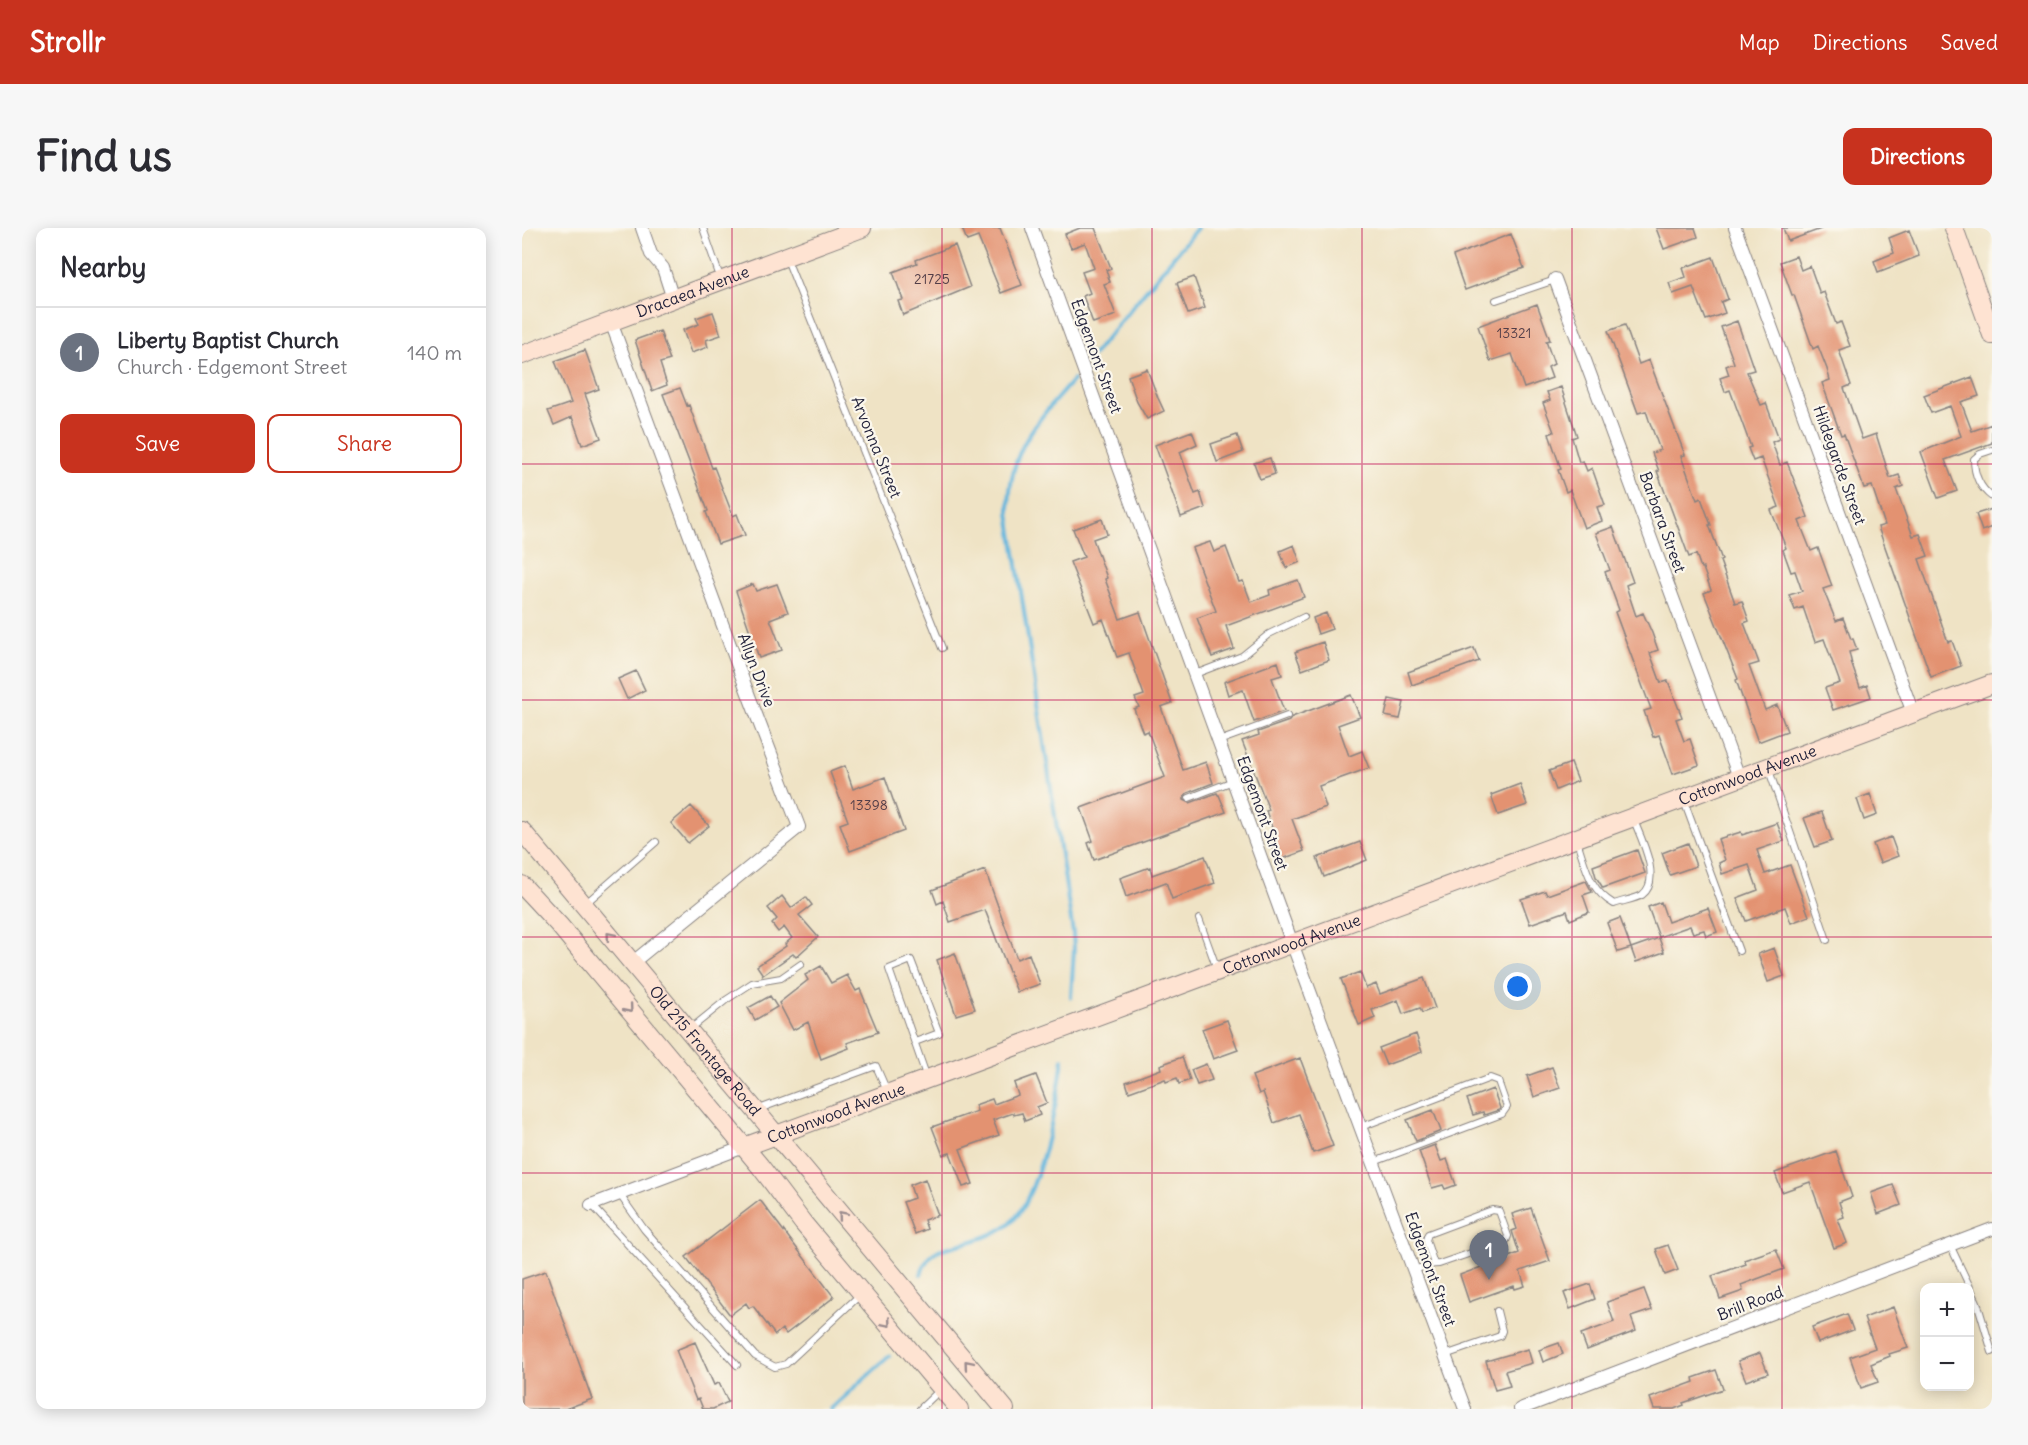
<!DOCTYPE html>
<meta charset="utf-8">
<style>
body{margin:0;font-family:Delius,sans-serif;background:#f7f7f7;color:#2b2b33}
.controls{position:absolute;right:18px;bottom:18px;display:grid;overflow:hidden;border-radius:12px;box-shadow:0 3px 15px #0003}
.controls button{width:54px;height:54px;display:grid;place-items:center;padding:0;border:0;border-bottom:2px solid #e1e1e2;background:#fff;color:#2b2b33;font:30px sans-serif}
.you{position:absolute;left:996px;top:759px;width:21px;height:21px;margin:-15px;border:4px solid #fff;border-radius:50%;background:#1a73e8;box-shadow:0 0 0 9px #1a73e833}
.badge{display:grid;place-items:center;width:39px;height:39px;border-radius:50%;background:#c8321e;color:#fff;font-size:20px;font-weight:700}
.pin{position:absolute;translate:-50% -50px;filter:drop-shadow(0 2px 3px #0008)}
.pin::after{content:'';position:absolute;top:32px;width:21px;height:18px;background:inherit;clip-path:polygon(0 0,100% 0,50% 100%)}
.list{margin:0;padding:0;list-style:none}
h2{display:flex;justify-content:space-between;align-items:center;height:78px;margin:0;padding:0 24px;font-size:26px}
h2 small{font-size:20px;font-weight:400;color:#7c7c81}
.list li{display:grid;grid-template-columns:39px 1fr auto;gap:18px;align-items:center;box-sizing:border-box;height:90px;padding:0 24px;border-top:2px solid #e1e1e2}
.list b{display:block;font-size:22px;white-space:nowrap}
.list p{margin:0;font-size:20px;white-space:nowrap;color:#7c7c81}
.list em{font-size:20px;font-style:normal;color:#7c7c81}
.actions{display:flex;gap:12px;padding:18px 24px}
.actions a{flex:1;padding:14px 0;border:2px solid #c8321e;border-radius:12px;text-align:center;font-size:21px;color:#c8321e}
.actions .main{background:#c8321e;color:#fff}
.map{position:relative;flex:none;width:1470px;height:1181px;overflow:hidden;border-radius:12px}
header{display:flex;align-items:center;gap:36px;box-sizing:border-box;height:84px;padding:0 30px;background:#c8321e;color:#fff}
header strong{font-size:28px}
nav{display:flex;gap:33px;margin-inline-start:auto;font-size:21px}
.intro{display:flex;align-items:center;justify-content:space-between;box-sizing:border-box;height:144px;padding:0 36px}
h1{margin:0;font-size:42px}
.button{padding:15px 27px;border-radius:12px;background:#c8321e;color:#fff;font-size:21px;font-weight:700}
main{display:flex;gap:36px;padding:0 36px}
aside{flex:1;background:#fff;border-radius:12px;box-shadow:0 3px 15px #0003}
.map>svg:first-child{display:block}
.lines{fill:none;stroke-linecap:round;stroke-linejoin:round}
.stream{stroke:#61b5dd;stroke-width:4}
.building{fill:#e39271}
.lane-casing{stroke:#888280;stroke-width:8}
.street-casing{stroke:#888280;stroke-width:14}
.secondary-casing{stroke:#888280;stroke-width:20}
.lane{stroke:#fff;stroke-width:6}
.street{stroke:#fff;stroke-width:12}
.secondary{stroke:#fee3d2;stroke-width:18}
.oneway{stroke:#9b8c8e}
.grid{fill:none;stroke:#c2185b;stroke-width:1.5;stroke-opacity:0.55}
.labels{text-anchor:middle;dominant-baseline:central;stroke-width:4.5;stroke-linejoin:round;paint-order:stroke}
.number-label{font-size:14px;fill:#523e48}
.street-label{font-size:16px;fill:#22223b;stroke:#fbf7ec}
</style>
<header>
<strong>Strollr</strong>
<nav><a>Map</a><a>Directions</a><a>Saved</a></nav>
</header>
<div class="intro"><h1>Find us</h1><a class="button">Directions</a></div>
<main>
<aside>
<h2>Nearby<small></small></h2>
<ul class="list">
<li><span class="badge" style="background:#6b7280">1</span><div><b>Liberty Baptist Church</b><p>Church · Edgemont Street</p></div><em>140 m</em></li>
</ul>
<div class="actions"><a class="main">Save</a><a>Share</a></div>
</aside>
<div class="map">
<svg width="1470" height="1181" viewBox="0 0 1470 1181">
<rect width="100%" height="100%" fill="#fbf7ec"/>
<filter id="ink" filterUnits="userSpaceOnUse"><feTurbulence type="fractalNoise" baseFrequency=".0167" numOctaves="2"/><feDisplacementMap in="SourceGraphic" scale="12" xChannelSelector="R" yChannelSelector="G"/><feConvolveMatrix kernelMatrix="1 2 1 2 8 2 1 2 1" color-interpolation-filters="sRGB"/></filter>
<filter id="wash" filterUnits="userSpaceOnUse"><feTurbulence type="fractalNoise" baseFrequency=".008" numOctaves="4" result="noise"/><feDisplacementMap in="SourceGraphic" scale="24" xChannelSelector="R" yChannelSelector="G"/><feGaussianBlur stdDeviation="1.35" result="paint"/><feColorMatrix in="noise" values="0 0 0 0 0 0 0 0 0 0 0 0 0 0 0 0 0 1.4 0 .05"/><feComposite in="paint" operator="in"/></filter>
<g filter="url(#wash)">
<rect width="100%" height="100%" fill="#efe3c5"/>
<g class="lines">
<!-- stream -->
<path class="stream" d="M570,128L675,0
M549,769L552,721L551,705L487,285C486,222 513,196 551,152
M399,1047C402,1035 407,1028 417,1022C440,1015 468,1011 487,996C517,973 536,869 541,831
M309,1181L367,1128"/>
</g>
<g id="blocks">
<!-- building -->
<path class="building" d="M440,0H478L500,57L479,65L456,9L445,13Z
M558,0H573L589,40L584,42L588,54L582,56L594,87L571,95L561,68L568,65L560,44L572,40L563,15L549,20L543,6Z
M1134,0H1173L1176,9L1142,21Z
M1261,0H1299V1L1266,13Z
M1387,2L1397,28L1356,44L1352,33L1372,25L1367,10Z
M989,6L1002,40L943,62L931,28Z
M433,17L448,59L381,87L376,73L381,72L371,44L395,35L394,32Z
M1274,28L1279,42L1288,38L1298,66L1302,64L1314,96L1319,94L1328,118L1317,122L1329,157L1322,160L1340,211L1354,206L1368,250L1377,247L1381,258L1374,261L1391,308L1398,306L1406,328L1397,331L1426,414L1430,413L1439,438L1409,449L1356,299L1363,297L1350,258L1342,260L1322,206L1319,207L1300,155L1308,152L1305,141L1296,118L1291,121L1272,67H1270L1258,34Z
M1191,29L1206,71L1199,74L1203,85L1184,92L1171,59L1151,66L1147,55L1164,49L1161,40Z
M672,49L683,80L666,86L655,55Z
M1015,76L1028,112L1024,113L1032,136L1026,139L1030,150L1002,160L990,126L968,133L956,98Z
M191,84L199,107L184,112L186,119L169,125L161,102L177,96L174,90Z
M1215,93L1232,142L1225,144L1239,177L1244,175L1257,211L1250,214L1258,237L1265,234L1286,289L1277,293L1289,323L1296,320L1310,358L1301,361L1314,393L1321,390L1329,411H1331L1335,422L1327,424L1330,437L1338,460L1345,457L1349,469L1311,482L1303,460L1318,455L1302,411L1293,414L1281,379L1273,382L1267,367L1280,363L1273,343L1269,344L1261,322L1264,320L1249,282L1257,279L1239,230L1231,233L1226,220L1229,219L1208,162L1203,164L1198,150L1207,147L1204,138L1212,135L1199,99Z
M1103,97L1117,136L1127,132L1163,227L1159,228L1175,272L1179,270L1189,297H1187L1200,332L1198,333L1213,375L1220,373L1227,393L1222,395L1237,435L1227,438L1243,482L1255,477L1265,503L1236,514L1214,452L1216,451L1182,365L1189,362L1181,340H1179L1174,326L1167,329L1135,243H1137L1130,225L1138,222L1127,192L1124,183L1116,185L1086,103Z
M138,103L148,132L138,135L145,157L130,163L113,112Z
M63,122L77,161L63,166L79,210L60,217L50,189L32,197L26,183L49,175L33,133Z
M625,141L636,170L642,183L625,191L615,174L606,148Z
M1450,149L1457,168L1439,174L1450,203L1470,196V215L1423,232L1435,263L1416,270L1399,224L1439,208L1428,178L1409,185L1402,167Z
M1039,159L1055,208L1050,210L1057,234L1061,233L1065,243L1070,240L1083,277L1075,279L1080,293L1062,300L1048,262L1044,264L1036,242L1039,241L1027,206L1032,204L1021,175L1028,172L1025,164Z
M158,160L165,178L167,177L190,240L192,239L211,288L215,286L223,307L196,316L184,284L186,283L141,166Z
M670,203L675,216L658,224L673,266L678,264L683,280L659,289L633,217Z
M715,207L721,224L695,234L689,216Z
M748,230L753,246L738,251L732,235Z
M1470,281V299L1460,303L1454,286Z
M580,291L585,306L571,311L585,350L583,351L598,391L618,384L650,475L639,479L661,542L684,534L691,555L665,565L662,569V572L668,575L695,565L696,567H697L704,584L572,632L566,615L571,613L559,580L643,549L626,503L621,505L612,481L617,479L613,470L622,467L607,425L595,429L581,391L572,395L548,334L562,329L551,301Z
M1091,299L1111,354L1104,357L1106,364L1114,388L1121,385L1130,405L1136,422L1128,425L1139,455L1146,453L1160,489L1154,491L1162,513L1168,511L1177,537L1151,546L1137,507L1131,509L1122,483L1129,481L1093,384L1097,382L1083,344L1088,342L1074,305Z
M688,314L692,324L704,319L717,354L721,353L729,374L748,367L747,362L776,352L782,369L704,398L712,421L690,429L675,390L694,383L670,320Z
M772,317L778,334L764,340L758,323Z
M231,356L234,363L255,356L266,384L248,391L260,422L237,430L214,363Z
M804,385L810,401L796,406L791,390Z
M801,414L807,432L780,442L773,424Z
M952,420L957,433L890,457L886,444Z
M756,434L760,447L750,450L762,483L732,494L721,462L706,467L702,454Z
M114,443L123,462L105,471L96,451Z
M829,467L838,489L816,497L827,528L840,523L847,540L797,558L804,579L770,591L782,623L755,633L748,613L754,611L744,583L747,582L720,513L737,507L736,504L767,493L770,489Z
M867,471L882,474L878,491L863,488Z
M1049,535L1056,553L1034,562L1027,543Z
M323,538L331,561L363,549L382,603L328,623L318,596L326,593L308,544Z
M998,556L1005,577L976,587L969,567Z
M1348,566L1355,587L1342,592L1335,571Z
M169,578L187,598L166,615L149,595Z
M1300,584L1310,613L1293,619L1282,590Z
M1255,595L1262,613L1235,622L1243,646L1268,637L1287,688L1269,695L1263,679L1224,693L1215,670L1236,662L1227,637L1200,646L1197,635L1203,632L1196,611L1219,604L1220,607Z
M1369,609L1376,628L1358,635L1351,616Z
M838,614L845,632L802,649L795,630Z
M1166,615L1174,638L1148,647L1140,625Z
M1115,622L1123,645L1081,660L1074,649L1071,638Z
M683,628L693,655L650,671L644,654L604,669L598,650L628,639L630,647Z
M463,642L495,731L507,726L518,756L495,764L463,682L428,694L421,673L415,676L410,662Z
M1064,653L1070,664L1061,667L1067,684L1048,692L1045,683L1008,696L999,671L1023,663L1025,667Z
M260,668L269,680L284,669L290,677L277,687L296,709L274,729L271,726L241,747L235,738L264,718L263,716L270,710L262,699L256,704L250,696L255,691L246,680Z
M1139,674L1146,694L1186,680L1195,704L1184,708L1182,702L1171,705L1168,698L1137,709L1126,679Z
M1098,690L1109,720L1096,724L1085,695Z
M1137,710L1142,724L1114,734L1109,720Z
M1252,720L1262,748L1246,754L1236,726Z
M433,725L453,781L434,787L415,732Z
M299,738L309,755L325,747L334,763L338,761L356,804L325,815L327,820L299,831L286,794L271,802L257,775L286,752L283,747Z
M838,744L844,760L854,756L858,766L902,750L913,780L900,785L898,780L881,786L876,772L850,782L853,790L837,797L819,751Z
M248,768L255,779L233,792L226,780Z
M705,792L716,822L691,831L680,801Z
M894,806L900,824L864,837L857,820Z
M660,829L668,852L657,856L655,850L644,854L643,851L607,864L604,854L639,841L638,837Z
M778,830L811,918L791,925L777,886L752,895L741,864L737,866L730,848Z
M684,836L690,852L675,857L669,842Z
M1030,839L1038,860L1012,869L1005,848Z
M514,847L525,875L515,879L518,887L503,893L500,885L492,887L491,885L471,892L477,907L438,921L451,956L441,959L428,925L421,927L410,899L455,883L453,877L470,871L472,876L496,867L492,855Z
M971,861L978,880L977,882L962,887L961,884L951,887L945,871Z
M911,882L919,903L894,913L885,892Z
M913,917L919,933L925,931L934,957L923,961L921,957L910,960L897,923Z
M1314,923L1330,969L1317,974L1322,989L1316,991L1325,1015L1312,1020L1288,954L1260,964L1253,945Z
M403,951L416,987L402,992L405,1001L393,1006L381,974L392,970L388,957Z
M1371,957L1379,977L1356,986L1349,965Z
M238,972L312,1069L264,1106L260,1101L253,1107L231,1078L227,1080L224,1075L208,1087L164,1029Z
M1009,980L1028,1033L998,1043L1003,1058L993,1061L992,1058L947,1074L938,1047L997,1025L990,1003L995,1001L990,986Z
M1146,1017L1156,1042L1143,1047L1134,1021Z
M1254,1021L1262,1041L1219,1057L1221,1063L1198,1071L1190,1048L1224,1036L1222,1032Z
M24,1043L70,1171L43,1181H0V1051Z
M1068,1056L1073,1071L1048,1081L1042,1065Z
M1122,1061L1130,1082L1109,1089L1114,1103L1065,1122L1059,1106L1092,1094L1085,1074Z
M1371,1079L1386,1120L1367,1126L1368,1128L1349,1136L1356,1154L1339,1160L1328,1129L1353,1120L1342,1090Z
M1325,1086L1331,1102L1296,1115L1290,1099Z
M173,1114L192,1157L197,1155L206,1174L191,1181H181L177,1171L174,1172L154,1122Z
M1037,1115L1041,1126L1021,1134L1017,1122Z
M1006,1121L1010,1135L983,1143L988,1158L973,1162L964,1133Z
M1238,1125L1246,1145L1224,1153L1216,1133Z
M1194,1142L1201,1161L1161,1175L1162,1177L1152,1181H1132L1128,1170L1172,1154L1171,1150Z"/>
</g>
</g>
<g filter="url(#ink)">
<use href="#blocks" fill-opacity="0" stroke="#888280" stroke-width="1.5"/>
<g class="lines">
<defs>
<path id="lane" d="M181,0L198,49
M264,29L420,420
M974,72L1033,52
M1470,222L1458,226L1452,231C1452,246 1458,260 1470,269
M673,446L720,428L747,406L782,389
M697,513L765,488
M1247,542L1305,712
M667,570L711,553
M1162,573L1217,723
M1055,613C1064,639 1067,662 1092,676C1100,673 1113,671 1120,667C1141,652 1118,608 1111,590
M64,675L134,614
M677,691L695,741
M167,802L204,772L230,755L259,750L279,736
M393,814L417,805L389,732L367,741L405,850
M237,881L354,838L365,863
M839,899L968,850L976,853L985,879L980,886L852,934
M98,967L122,1001L233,1128L253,1139L264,1136L339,1066
M70,977L215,1137
M1428,1017L1455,1074L1470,1124
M892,1042C900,1039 908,1036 917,1036L984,1013L986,1008L977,983L970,982L906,1006L904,1012L912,1036
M923,1127L978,1108L980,1103L975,1083
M398,1181L417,1163"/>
<path id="street" d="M120,0L129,26L141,40L151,71
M510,0L770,715L943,1181
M1213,0L1391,485
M1033,51L1217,549
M89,94L221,452L277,599L110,735
M69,977L222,919
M998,1181L1470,1001"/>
<g id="secondary">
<path d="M1432,0L1470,107"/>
<path id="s1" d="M0,127L340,0"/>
<path id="s2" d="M0,603L483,1181"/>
<path d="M0,657L37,697L238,938L281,995L437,1181"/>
<path id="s3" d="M222,919L1470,456"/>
</g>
</defs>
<!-- lane casing -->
<use href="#lane" class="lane-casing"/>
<!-- street casing -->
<use href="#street" class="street-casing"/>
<!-- secondary casing -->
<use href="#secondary" class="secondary-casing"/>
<!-- lane -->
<use href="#lane" class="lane"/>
<!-- street -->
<use href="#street" class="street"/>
<!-- secondary -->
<use href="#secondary" class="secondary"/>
</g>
<!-- one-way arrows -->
<defs><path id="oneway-chevron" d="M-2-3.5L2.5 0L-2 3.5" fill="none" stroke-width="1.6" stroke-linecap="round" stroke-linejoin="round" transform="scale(1.5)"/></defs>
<g class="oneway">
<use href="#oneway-chevron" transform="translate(88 708) rotate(-130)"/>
<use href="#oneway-chevron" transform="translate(107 781) rotate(50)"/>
<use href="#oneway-chevron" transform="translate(320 987) rotate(-130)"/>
<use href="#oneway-chevron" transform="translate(365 1095) rotate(50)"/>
<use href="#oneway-chevron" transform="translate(446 1136) rotate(-130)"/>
</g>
</g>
<!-- grid -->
<path class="grid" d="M210,0V1181M420,0V1181M630,0V1181M840,0V1181M1050,0V1181M1260,0V1181M0,236H1470M0,472H1470M0,709H1470M0,945H1470"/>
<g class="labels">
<!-- number labels -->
<g class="number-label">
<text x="410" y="51">21725</text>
<text x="992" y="105">13321</text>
<text x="347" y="577">13398</text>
</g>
<!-- street labels -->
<g class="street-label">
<text stroke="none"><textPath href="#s1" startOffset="182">Dracaea Avenue</textPath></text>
<text transform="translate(575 128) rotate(70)">Edgemont Street</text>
<text transform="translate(355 219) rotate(68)">Arvonna Street</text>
<text transform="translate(1318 237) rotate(70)">Hildegarde Street</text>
<text transform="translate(1141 294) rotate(70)">Barbara Street</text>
<text transform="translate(235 442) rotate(69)">Allyn Drive</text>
<text stroke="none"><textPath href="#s3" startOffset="1070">Cottonwood Avenue</textPath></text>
<text transform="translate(741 585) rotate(70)">Edgemont Street</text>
<text stroke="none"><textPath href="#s3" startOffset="584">Cottonwood Avenue</textPath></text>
<text stroke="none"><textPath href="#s2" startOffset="286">Old 215 Frontage Road</textPath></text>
<text stroke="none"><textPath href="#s3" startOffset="98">Cottonwood Avenue</textPath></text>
<text transform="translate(909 1041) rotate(70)">Edgemont Street</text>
<text transform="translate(1228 1075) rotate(-21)">Brill Road</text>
</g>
</g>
</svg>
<div class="controls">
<button>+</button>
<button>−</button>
</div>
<div class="you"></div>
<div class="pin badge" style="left:967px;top:1052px;background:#6b7280">1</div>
</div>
</main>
